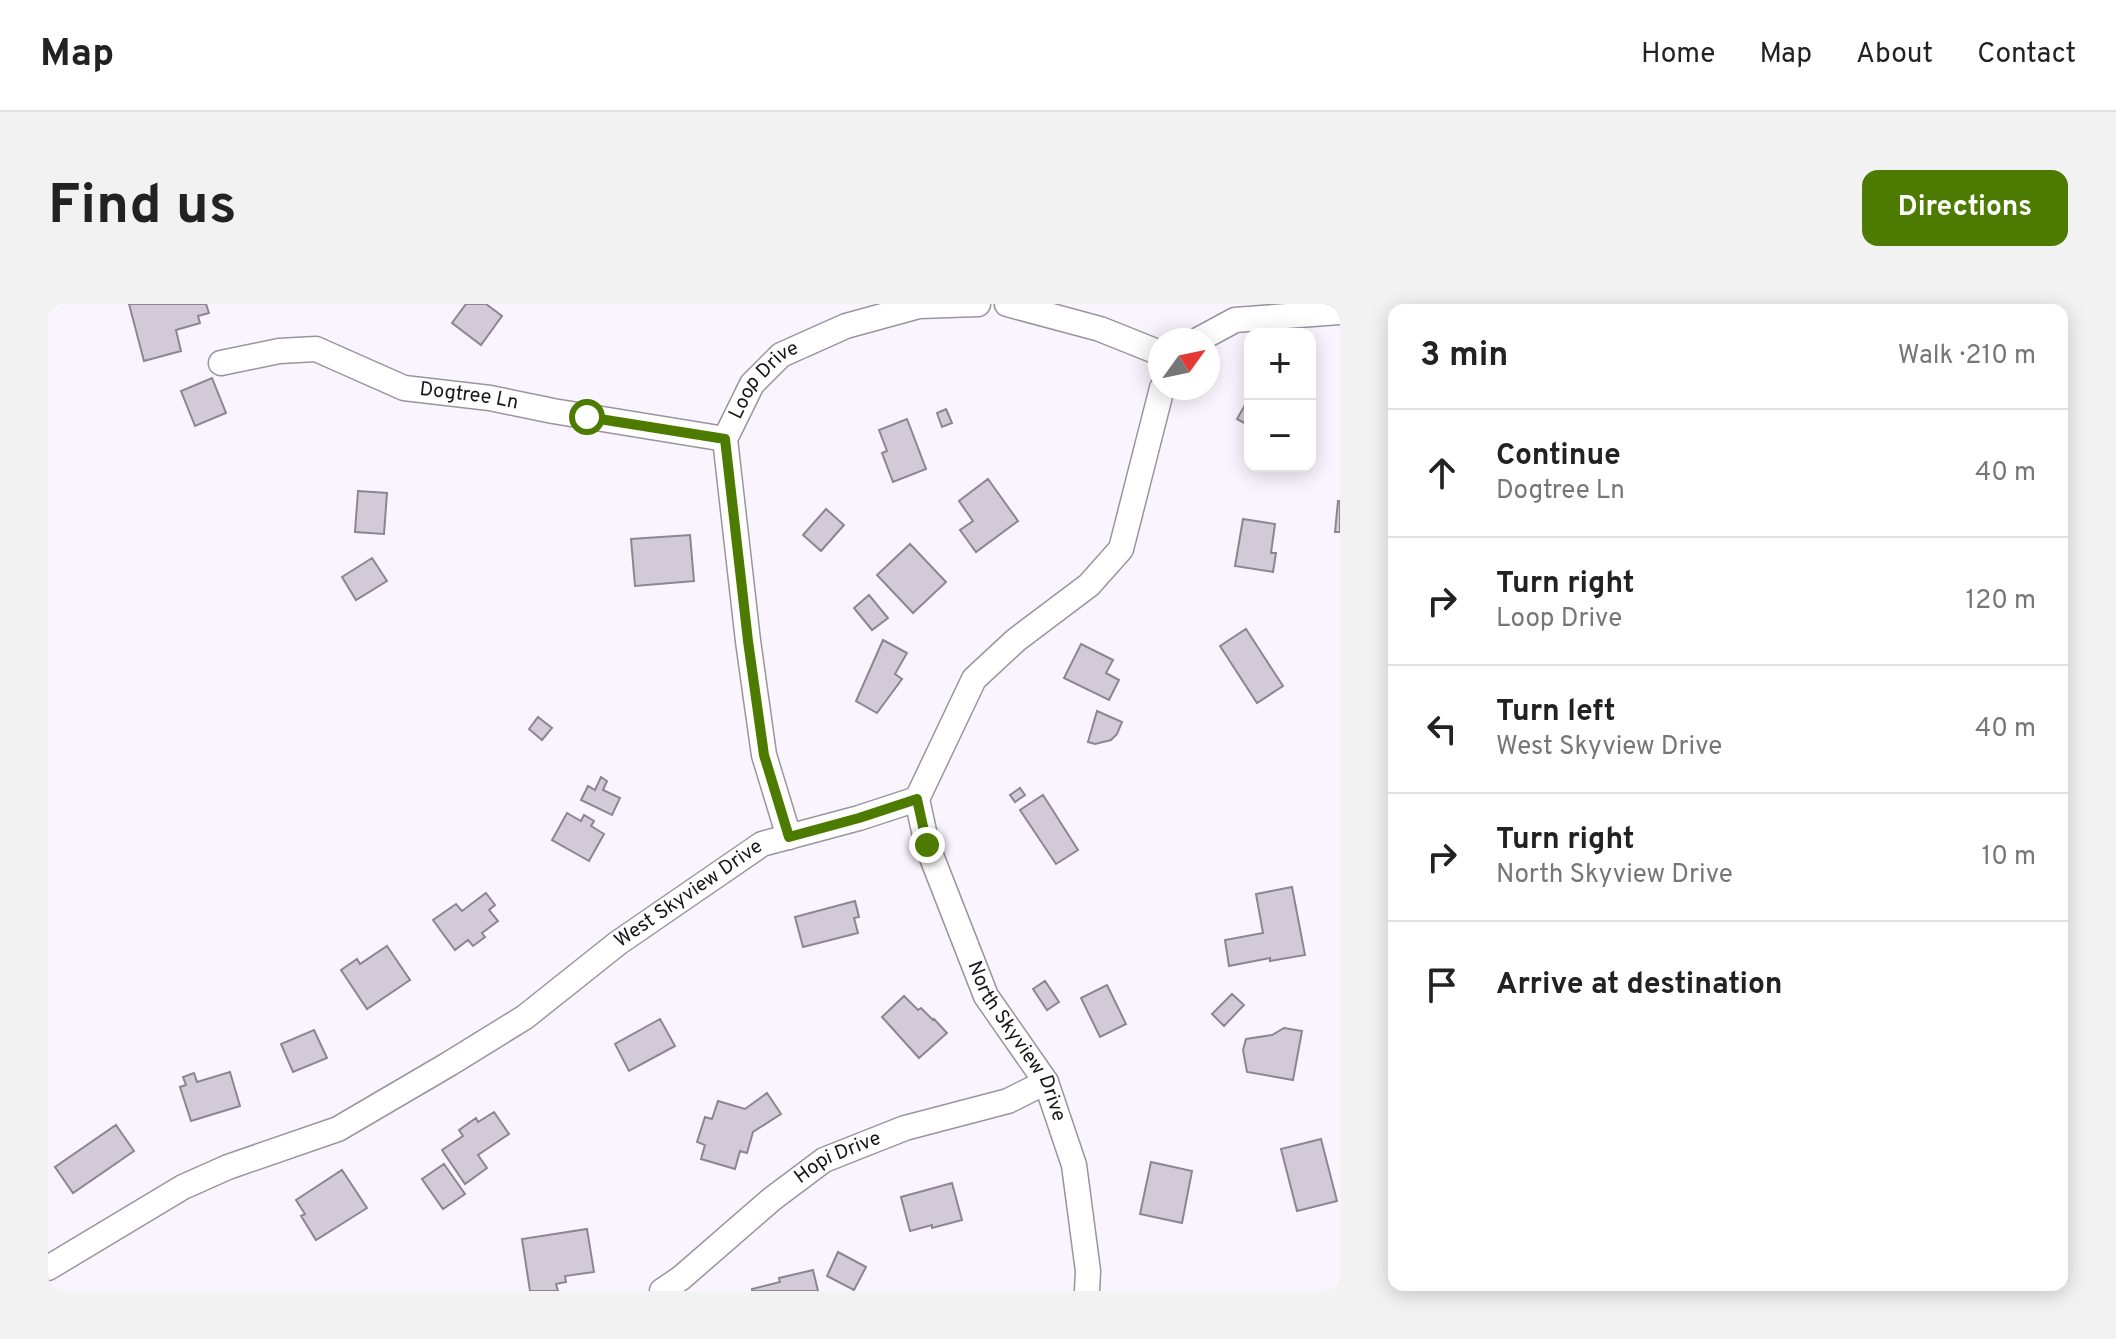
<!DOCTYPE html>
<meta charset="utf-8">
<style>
body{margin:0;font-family:Overpass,sans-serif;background:#f2f2f2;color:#222}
.controls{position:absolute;right:24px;top:24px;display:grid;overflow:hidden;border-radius:16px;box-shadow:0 4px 20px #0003}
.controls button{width:72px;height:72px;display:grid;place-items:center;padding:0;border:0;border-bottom:2px solid #e0e0e0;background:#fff;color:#222;font:40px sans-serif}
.compass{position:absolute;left:1100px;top:24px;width:72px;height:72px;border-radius:50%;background:#fff;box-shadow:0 4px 20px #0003;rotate:57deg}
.stop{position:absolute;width:24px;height:24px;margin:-18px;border:6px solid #4d7b00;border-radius:50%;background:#fff}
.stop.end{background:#4d7b00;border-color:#fff;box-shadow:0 2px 8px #0008}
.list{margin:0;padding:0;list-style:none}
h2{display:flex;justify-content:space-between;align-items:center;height:104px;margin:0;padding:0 32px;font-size:34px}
h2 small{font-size:26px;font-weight:400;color:#767676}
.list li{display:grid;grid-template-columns:52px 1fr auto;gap:24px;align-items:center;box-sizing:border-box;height:128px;padding:0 32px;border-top:2px solid #e0e0e0}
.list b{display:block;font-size:30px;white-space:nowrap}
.list p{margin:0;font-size:26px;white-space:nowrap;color:#767676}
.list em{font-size:26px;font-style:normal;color:#767676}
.icon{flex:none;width:44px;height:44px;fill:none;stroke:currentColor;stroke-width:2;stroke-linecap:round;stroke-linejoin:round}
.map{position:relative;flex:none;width:1292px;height:987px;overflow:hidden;border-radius:16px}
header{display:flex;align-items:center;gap:48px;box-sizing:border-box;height:112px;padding:0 40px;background:#fff;border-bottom:2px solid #e0e0e0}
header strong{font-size:38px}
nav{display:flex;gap:44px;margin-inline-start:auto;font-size:28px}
.intro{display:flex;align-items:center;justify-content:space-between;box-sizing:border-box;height:192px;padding:0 48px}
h1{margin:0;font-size:56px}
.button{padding:20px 36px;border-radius:16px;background:#4d7b00;color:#fff;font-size:28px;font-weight:700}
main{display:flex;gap:48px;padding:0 48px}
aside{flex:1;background:#fff;border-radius:16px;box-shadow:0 4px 20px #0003}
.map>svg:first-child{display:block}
.building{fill:#d2cbd7;stroke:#8c8691;stroke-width:2}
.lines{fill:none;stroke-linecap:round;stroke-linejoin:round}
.minor-casing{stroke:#9a949f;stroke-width:27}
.minor{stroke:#fff;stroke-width:24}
.route{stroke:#4d7b00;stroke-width:10}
.labels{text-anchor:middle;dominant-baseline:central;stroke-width:8;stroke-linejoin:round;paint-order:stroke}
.street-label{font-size:20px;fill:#18161a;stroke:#fff}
</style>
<header>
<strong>Map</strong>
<nav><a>Home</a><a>Map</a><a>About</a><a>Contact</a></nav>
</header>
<div class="intro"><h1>Find us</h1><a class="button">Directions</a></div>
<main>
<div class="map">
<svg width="1292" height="987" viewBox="0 0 1292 987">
<rect width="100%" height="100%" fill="#f9f4fe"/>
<!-- building -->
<path class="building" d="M81,0H158L161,9L150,12L152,19L128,26L133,47L96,57Z
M418,0H438L454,12L433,41L404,19Z
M164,74L178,109L147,122L133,87Z
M1202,92V122L1189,115Z
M898,105L904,119L894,123L889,109Z
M859,115L878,165L845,178L834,149L839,147L831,126Z
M940,175L970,217L928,248L912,226L925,217L911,197Z
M310,187L339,189L336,230L307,228Z
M1290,197H1292V228H1287Z
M778,205L796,221L773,247L755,231Z
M1195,215L1227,220L1223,249H1228L1225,268L1187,262Z
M642,231L646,277L587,282L583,235Z
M862,240L898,278L865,309L829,271Z
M324,254L339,277L308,296L294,273Z
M821,291L840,314L824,326L806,304Z
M1198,325L1235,382L1209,399L1172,342Z
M835,336L859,349L847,370L854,375L829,409L808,397Z
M1033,340L1065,356L1058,369L1071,376L1061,396L1016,374Z
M1049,407L1074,418L1069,430L1063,436L1047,440L1040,438Z
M490,413L504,424L494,436L481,425Z
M553,473L559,477L555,486L572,494L564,511L533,496L540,482L547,486Z
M972,484L977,491L967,498L962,491Z
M995,491L1030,546L1008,560L972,506Z
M519,509L533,517L536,511L546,517L543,522L556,530L541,557L504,536Z
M1244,583L1257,651L1222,657V654L1181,662L1177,636L1215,629L1208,590Z
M438,589L447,601L441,606L450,617L434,629L437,633L425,642L420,636L407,646L385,616L408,600L414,607Z
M807,597L811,613L806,614L810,629L755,643L747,613Z
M339,642L362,676L319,705L293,666L309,655L312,660Z
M997,677L1011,698L999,706L985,685Z
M1059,681L1078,720L1052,733L1033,694Z
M1184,690L1196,701L1176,722L1164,710Z
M856,692L870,706L873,704L885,716L886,715L899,729L871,754L834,713Z
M612,715L627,742L581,767L567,740Z
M1236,724L1254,727L1245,776L1199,768L1195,746L1198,735L1224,731Z
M266,726L279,754L245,768L233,740Z
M182,768L192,802L143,817L132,783L138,781L135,773L146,769L149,778Z
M719,789L733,810L705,828L699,849L692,847L687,865L653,855L657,841L649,838L657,813L664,815L670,797L697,805Z
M446,808L461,830L430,851L439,864L417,880L394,846L415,832L411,826L428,814L430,818Z
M68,821L86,847L25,889L7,863Z
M1273,835L1289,897L1249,907L1233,845Z
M1103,858L1144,867L1134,919L1092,910Z
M396,860L417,890L395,905L374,875Z
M294,866L319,904L268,936L253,912L257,910L248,896Z
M904,879L914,916L884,924V921L862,927L853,893Z
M539,925L546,968L517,972L518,978L508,980L510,987H482L474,935Z
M790,948L818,963L806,986L779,972Z
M765,966L770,987H704V985L732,978L731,974Z"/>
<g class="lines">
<defs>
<g id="minor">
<path d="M959,0L1052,25L1112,49"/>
<path d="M1150,36L1187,16L1292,8"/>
<path id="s1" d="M173,59L231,47L268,45L356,84L442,94L505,107L677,135"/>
<path id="s2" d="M869,495L879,541L938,692L998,778L1026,861L1040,967L1039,987"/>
<path id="s3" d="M741,533L716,451L700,337L677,135L704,80L733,51L798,22L871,2L930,0"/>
<path id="s4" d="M0,964L135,883L180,863L290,825L401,760L477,713L570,639L714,540L811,514L869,495L926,375L968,336L1041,281L1073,245L1114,84"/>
<path id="s5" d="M614,987L633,974L724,895L776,856L857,824L960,797L998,778"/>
</g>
</defs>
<!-- minor casing -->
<use href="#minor" class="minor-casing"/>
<!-- minor -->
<use href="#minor" class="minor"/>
</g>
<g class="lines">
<!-- route -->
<path class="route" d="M539,113L677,135L700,337L716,451L741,533L811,514L869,495L879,541"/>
</g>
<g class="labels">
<!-- street labels -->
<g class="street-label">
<text stroke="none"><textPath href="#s3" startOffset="476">Loop Drive</textPath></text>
<text stroke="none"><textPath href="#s1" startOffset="258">Dogtree Ln</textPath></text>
<text stroke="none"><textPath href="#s4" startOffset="746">West Skyview Drive</textPath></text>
<text stroke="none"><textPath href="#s2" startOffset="264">North Skyview Drive</textPath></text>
<text stroke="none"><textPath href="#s5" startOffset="222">Hopi Drive</textPath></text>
</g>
</g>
</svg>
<div class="controls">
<button>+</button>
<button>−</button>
</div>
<svg class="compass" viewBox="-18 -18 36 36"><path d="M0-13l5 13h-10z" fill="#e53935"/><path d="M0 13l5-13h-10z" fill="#767676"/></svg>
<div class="stop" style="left:539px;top:113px"></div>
<div class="stop end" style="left:879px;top:541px"></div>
</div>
<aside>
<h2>3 min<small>Walk · 210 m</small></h2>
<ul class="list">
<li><svg class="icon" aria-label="ahead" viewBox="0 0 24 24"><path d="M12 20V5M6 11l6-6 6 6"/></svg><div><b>Continue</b><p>Dogtree Ln</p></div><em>40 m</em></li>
<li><svg class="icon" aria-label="right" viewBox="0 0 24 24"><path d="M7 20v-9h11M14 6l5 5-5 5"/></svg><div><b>Turn right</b><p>Loop Drive</p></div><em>120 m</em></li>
<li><svg class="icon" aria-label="left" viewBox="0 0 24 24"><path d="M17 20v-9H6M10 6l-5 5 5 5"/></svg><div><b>Turn left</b><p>West Skyview Drive</p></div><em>40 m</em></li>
<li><svg class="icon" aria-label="right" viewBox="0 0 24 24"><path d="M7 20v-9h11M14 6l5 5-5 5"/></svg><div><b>Turn right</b><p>North Skyview Drive</p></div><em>10 m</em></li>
<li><svg class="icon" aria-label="arrive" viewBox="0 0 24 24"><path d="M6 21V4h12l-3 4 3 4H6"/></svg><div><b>Arrive at destination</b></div></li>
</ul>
</aside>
</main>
